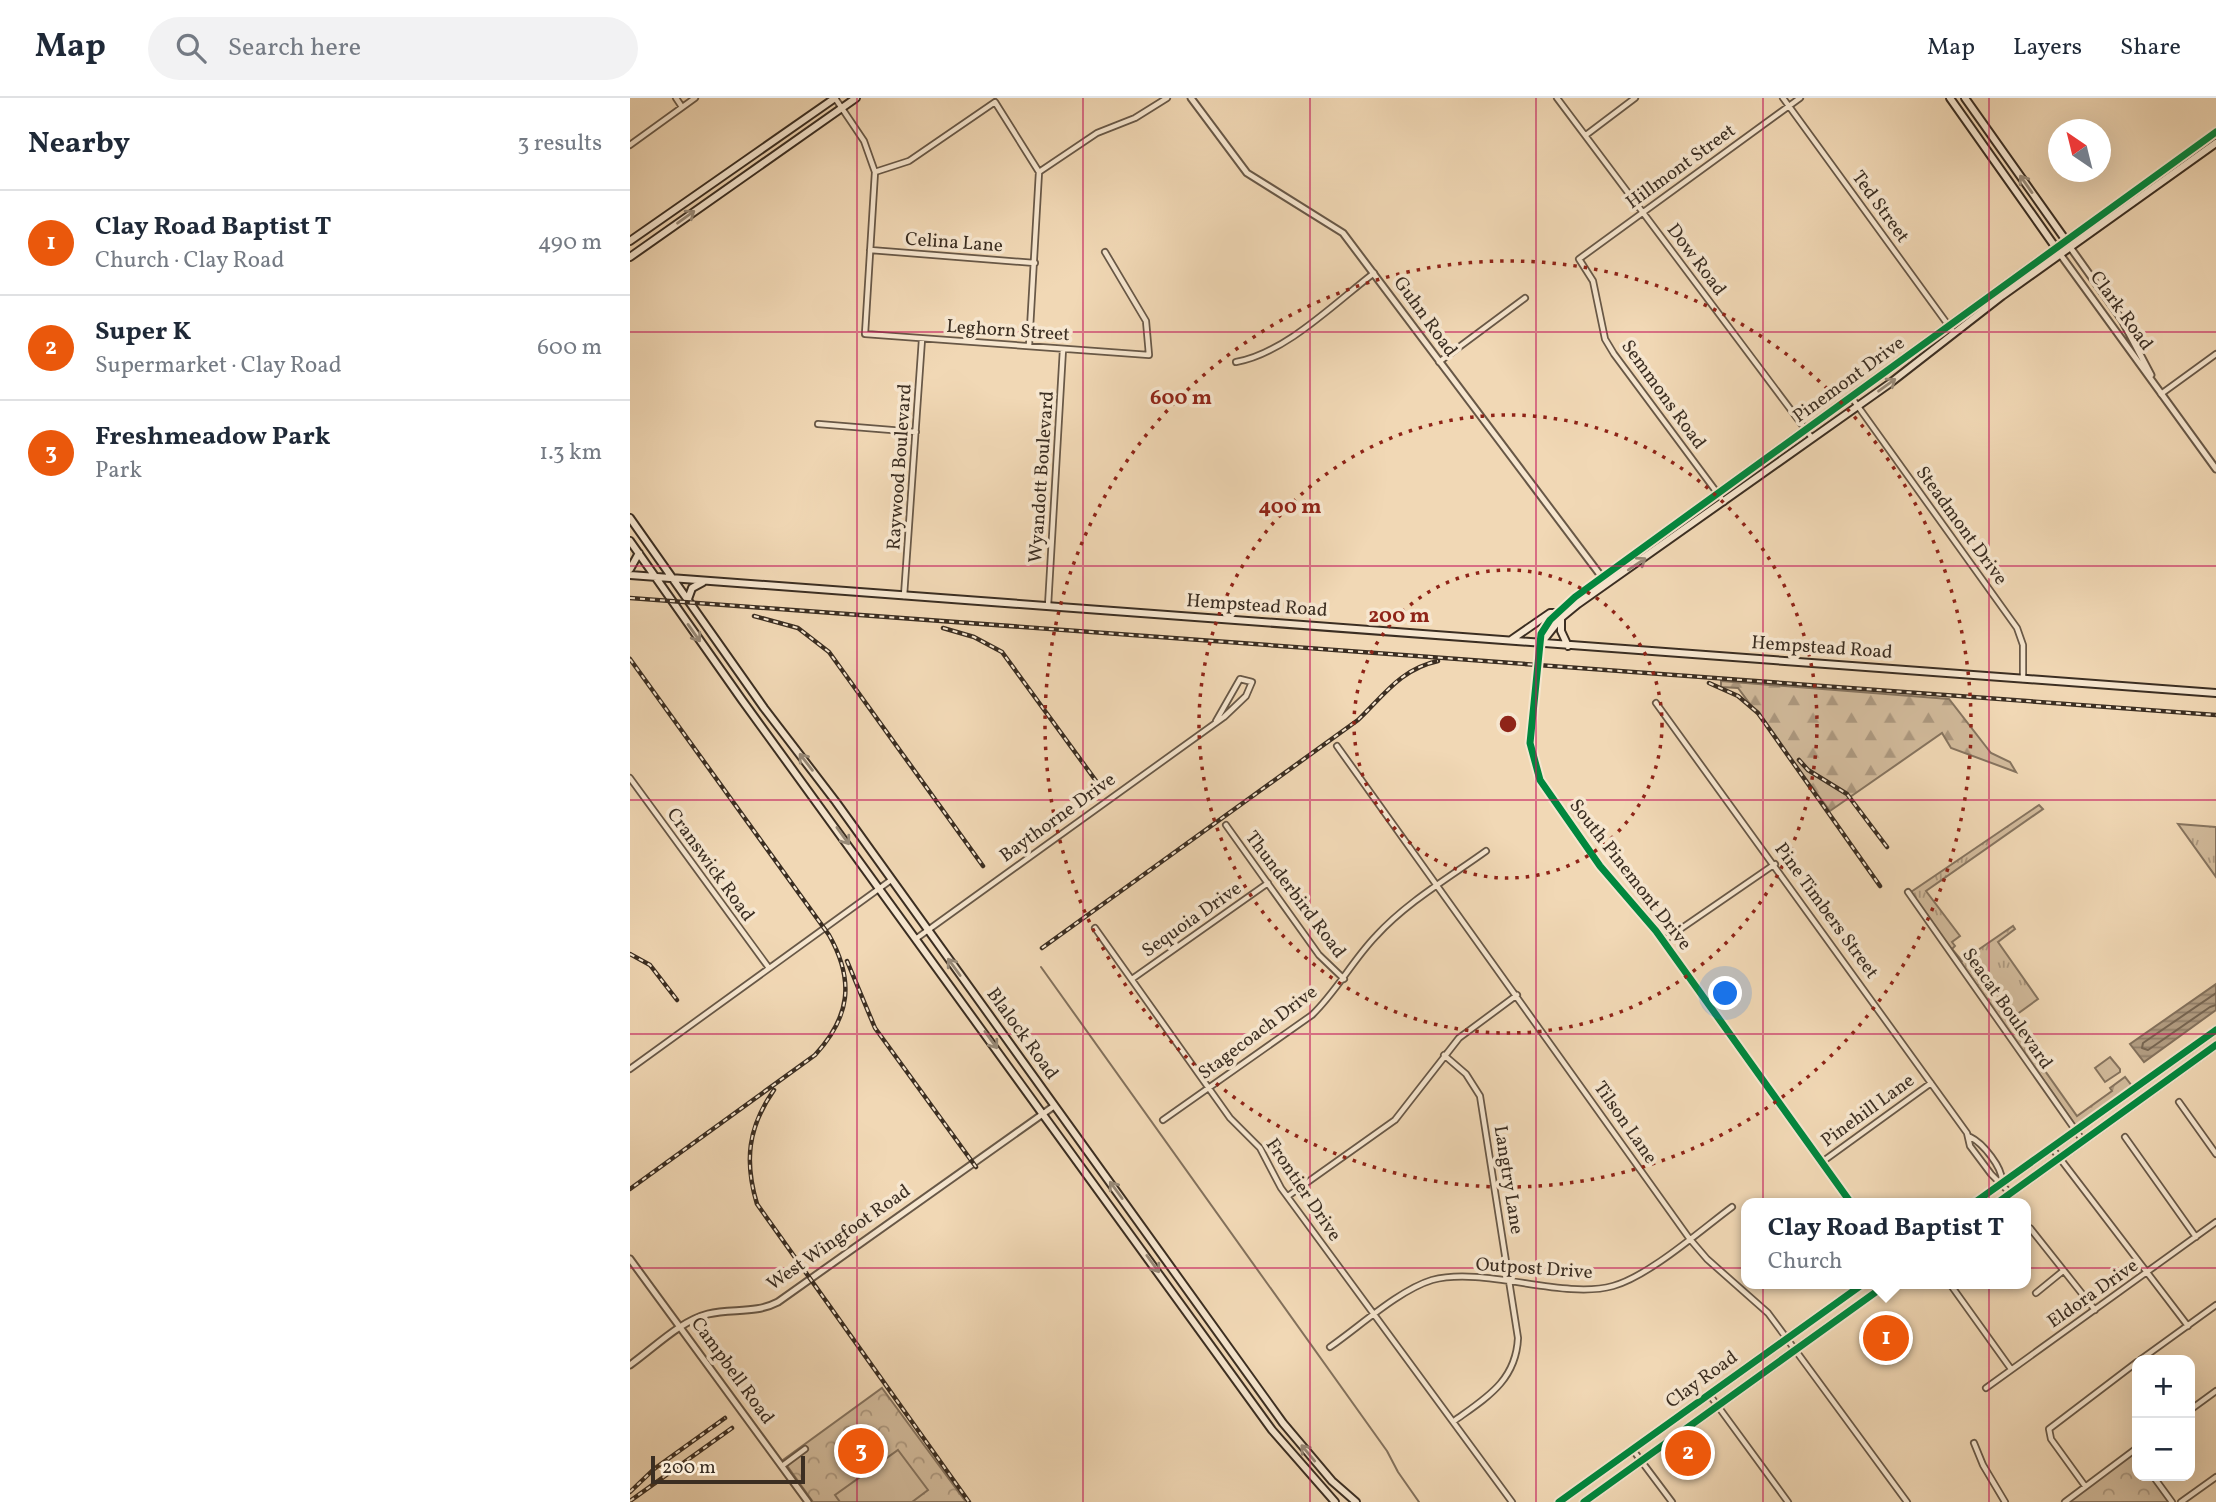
<!DOCTYPE html>
<meta charset="utf-8">
<style>
body{margin:0;font-family:Vollkorn,serif;background:#f2f2f3;color:#1f2937}
.controls{position:absolute;right:21px;bottom:21px;display:grid;overflow:hidden;border-radius:14px;box-shadow:0 7px 28px #0002}
.controls button{width:63px;height:63px;display:grid;place-items:center;padding:0;border:0;border-bottom:2px solid #e0e1e3;background:#fff;color:#1f2937;font:35px sans-serif}
.compass{position:absolute;left:1418px;top:21px;width:63px;height:63px;border-radius:50%;background:#fff;box-shadow:0 7px 28px #0002;rotate:325deg}
.scale{position:absolute;left:21px;bottom:18px;width:154px;box-sizing:border-box;padding-left:7px;border:4px solid #3b2e22;border-top:0;font-size:19px;line-height:24px;white-space:nowrap;color:#3b2e22;-webkit-text-stroke:5px #f6e6cf;paint-order:stroke}
.you{position:absolute;left:1096px;top:896px;width:24px;height:24px;margin:-18px;border:5px solid #fff;border-radius:50%;background:#1a73e8;box-shadow:0 0 0 10px #1a73e833}
.badge{display:grid;place-items:center;width:46px;height:46px;border-radius:50%;background:#ea580c;color:#fff;font-size:23px;font-weight:700}
.pin{position:absolute;translate:-50% -50%;border:4px solid #fff;box-shadow:0 2px 7px #0006}
.popup{position:absolute;left:1111px;top:1100px;width:290px;height:91px;box-sizing:border-box;display:grid;place-content:center;border-radius:14px;background:#fff;filter:drop-shadow(0 2px 5px #0005);font-size:23px;white-space:nowrap;color:#747a83}
.popup b{font-size:26px;color:#1f2937}
.popup::after{content:'';position:absolute;left:50%;top:100%;margin-left:-14px;border:14px solid transparent;border-top-color:#fff}
.list{margin:0;padding:0;list-style:none}
h2{display:flex;justify-content:space-between;align-items:center;height:91px;margin:0;padding:0 28px;font-size:30px}
h2 small{font-size:23px;font-weight:400;color:#747a83}
.list li{display:grid;grid-template-columns:46px 1fr auto;gap:21px;align-items:center;box-sizing:border-box;height:105px;padding:0 28px;border-top:2px solid #e0e1e3}
.list b{display:block;font-size:26px;white-space:nowrap}
.list p{margin:0;font-size:23px;white-space:nowrap;color:#747a83}
.list em{font-size:23px;font-style:normal;color:#747a83}
.icon{flex:none;width:38px;height:38px;fill:none;stroke:currentColor;stroke-width:2;stroke-linecap:round;stroke-linejoin:round}
.map{position:relative;flex:none;width:1586px;height:1404px;overflow:hidden}
header{display:flex;align-items:center;gap:42px;box-sizing:border-box;height:98px;padding:0 35px;background:#fff;border-bottom:2px solid #e0e1e3}
header strong{font-size:33px}
nav{display:flex;gap:38px;margin-inline-start:auto;font-size:24px}
.search{width:490px;height:63px;background:#f2f2f3;display:flex;align-items:center;gap:18px;box-sizing:border-box;padding:0 24px;border-radius:38px;color:#747a83;font-size:26px}
main{display:flex}
aside{flex:1;background:#fff}
.map>svg:first-child{display:block}
.grass{fill:url(#grass-tufts);stroke:#86745f;stroke-width:2}
.forest{fill:url(#forest-firs);stroke:#86745f;stroke-width:2}
.park{fill:url(#park-crowns);stroke:#86745f;stroke-width:2}
.pitch{fill:#d2bb9c;stroke:#86745f;stroke-width:2}
.water{fill:url(#water-rules);stroke:#83715c;stroke-width:2}
.lines{fill:none;stroke-linecap:round;stroke-linejoin:round}
.shore{stroke:#776652;stroke-width:2}
.stream{stroke:#83715c;stroke-width:2}
.minor-casing{stroke:#685847;stroke-width:8}
.tertiary-casing{stroke:#685847;stroke-width:9}
.secondary-casing{stroke:#3b2e22;stroke-width:10}
.primary-casing{stroke:#3b2e22;stroke-width:10}
.minor{stroke:#f6e6cf;stroke-width:4.5}
.tertiary{stroke:#f6e6cf;stroke-width:5}
.secondary{stroke:#f6e6cf;stroke-width:6}
.primary{stroke:#f1d8b5;stroke-width:6}
.rail-casing{stroke:#3b2e22;stroke-width:4.5}
.rail{stroke:#f6e6cf;stroke-width:2;stroke-dasharray:5;stroke-linecap:butt}
.cycleway-casing{stroke:#f6e6cf;stroke-width:11}
.cycleway{stroke:#00873e;stroke-width:7}
.oneway{stroke:#988a78}
.grid{fill:none;stroke:#c2185b;stroke-width:2;stroke-opacity:0.55}
.ring{fill:none;stroke:#8f2418;stroke-width:3.5;stroke-dasharray:3.5 7}
.labels{text-anchor:middle;dominant-baseline:central;stroke-width:7;stroke-linejoin:round;paint-order:stroke}
.street-label{font-size:19px;fill:#3b2e22;stroke:#f6e6cf}
.centre{fill:#8f2418;stroke:#f6e6cf;stroke-width:3.5}
.ring-label{font-size:21px;text-anchor:middle;font-weight:bold;fill:#8f2418;stroke:#f6e6cf;stroke-width:7;stroke-linejoin:round;paint-order:stroke}
</style>
<header>
<strong>Map</strong>
<div class="search"><svg class="icon" aria-label="search" viewBox="0 0 24 24"><circle cx="10" cy="10" r="6"/><path d="M15 15l6 6"/></svg>Search here</div>
<nav><a>Map</a><a>Layers</a><a>Share</a></nav>
</header>
<main>
<aside>
<h2>Nearby<small>3 results</small></h2>
<ul class="list">
<li><span class="badge">1</span><div><b>Clay Road Baptist T</b><p>Church · Clay Road</p></div><em>490 m</em></li>
<li><span class="badge">2</span><div><b>Super K</b><p>Supermarket · Clay Road</p></div><em>600 m</em></li>
<li><span class="badge">3</span><div><b>Freshmeadow Park</b><p>Park</p></div><em>1.3 km</em></li>
</ul>
</aside>
<div class="map">
<svg width="1586" height="1404" viewBox="0 0 1586 1404">
<defs>
<pattern id="grass-tufts" width="24" height="20" patternUnits="userSpaceOnUse" patternTransform="scale(1.75)"><rect width="24" height="20" fill="#d2bb9c"/><path d="M3 7l-1-3M5 7V3M7 7l1-3M15 17l-1-3M17 17v-4M19 17l1-3" fill="none" stroke="#ac987f"/></pattern>
<pattern id="forest-firs" width="22" height="20" patternUnits="userSpaceOnUse" patternTransform="scale(1.75)"><rect width="22" height="20" fill="#d2bb9c"/><path d="M5 1l3.5 6h-7zM16 11l3.5 6h-7z" fill="#ac987f"/></pattern>
<pattern id="park-crowns" width="20" height="18" patternUnits="userSpaceOnUse" patternTransform="scale(1.75)"><rect width="20" height="18" fill="#d2bb9c"/><path d="M2 6a3 3 0 1 1 6 0M12 15a3 3 0 1 1 6 0" fill="none" stroke="#ac987f"/></pattern>
<pattern id="water-rules" width="6" height="5" patternUnits="userSpaceOnUse" patternTransform="scale(1.75)"><rect width="6" height="5" fill="#b39e83"/><path d="M0 2.5h6" fill="none" stroke="#93816b"/></pattern>
</defs>
<rect width="100%" height="100%" fill="#f1d8b5"/>
<filter id="stains"><feTurbulence type="fractalNoise" baseFrequency=".00286" numOctaves="4"/><feColorMatrix values="0 0 0 0 .2 0 0 0 0 .09 0 0 0 0 .02 0 0 0 .5 -.17"/></filter>
<radialGradient id="worn" r=".72"><stop offset=".6" stop-color="#630" stop-opacity="0"/><stop offset="1" stop-color="#630" stop-opacity=".3"/></radialGradient>
<!-- grass -->
<path class="grass" d="M1409,707L1413,711L1296,793L1330,838L1322,844L1325,848L1322,851L1332,863L1383,828L1385,831L1368,844L1408,901L1379,922L1447,1018L1482,993L1480,990L1495,979L1502,988L1446,1028L1281,794Z
M1548,726L1586,729V779Z
M1480,959L1490,971V974L1475,984L1465,970Z"/>
<!-- forest -->
<path class="forest" d="M1091,583L1319,601L1361,655L1380,664L1386,674L1321,650L1312,635L1200,713L1108,590L1091,589Z"/>
<!-- park -->
<path class="park" d="M252,1290L336,1404H183L153,1362Z
M1504,1352L1507,1378H1523L1542,1404H1435Z"/>
<!-- pitch -->
<path class="pitch" d="M268,1352L298,1392L282,1404H210L205,1397Z"/>
<!-- water -->
<path class="water" d="M1586,886V912L1514,964L1500,946Z"/>
<g class="lines">
<!-- shore -->
<path class="shore" d="M1586,895L1513,945L1512,950L1518,952L1580,909L1586,907"/>
<!-- stream -->
<path class="stream" d="M411,869L757,1353L768,1374L789,1404"/>
<defs>
<path id="minor" d="M46,0L52,9
M205,0L234,43L245,74L235,236L519,257L516,223L475,154
M927,0L1182,340
M1153,0L1324,235
M956,37L1005,0
M0,47L65,0
M245,74L279,63L365,4L409,74L399,248
M409,74L467,35L505,20L537,0
M240,152L405,165
M606,264C654,256 705,205 744,175
M809,264L895,200
M1531,296L1586,256
M1222,300L1387,530L1393,547V581
M188,326L286,334
M1094,404L984,256L975,241L963,183L949,161L1170,0
M274,498L292,241
M418,508L433,251
M1026,605L1337,1035L1340,1048L1361,1076L1380,1095
M707,648L1059,1140L1077,1161L1138,1215L1277,1404
M0,680L139,870
M596,727L689,857L714,881
M1278,794L1453,1043
M465,830L600,1020L630,1050L651,1090L882,1404
M287,840L594,619L616,598L622,584L610,581L586,623
M1033,843L1145,766
M502,881L638,785
M814,957L836,976L850,998L888,1240C886,1283 856,1300 824,1323
M0,971L261,782
M1549,1004L1586,1056
M533,1022L682,917C707,893 722,863 746,838C777,804 820,779 856,753
M1340,1039C1353,1045 1373,1070 1372,1084
M1495,1039L1566,1139
M1422,1050L1558,1228
M1192,1064L1301,985
M658,1098L765,1022L829,940L887,897
M1396,1132L1400,1130L1465,1212
M1320,1186L1381,1271
M1406,1195L1433,1173
M700,1249C729,1229 769,1192 802,1182C854,1168 933,1202 983,1188C1019,1178 1071,1132 1102,1109
M1510,1262L1586,1207
M1356,1290L1586,1124
M1079,1296L1158,1404
M1560,1312L1586,1293
M1344,1345L1353,1367L1375,1404
M1003,1352L1042,1404
M152,1368L175,1351
M1523,1378L1542,1404
M1455,1388L1421,1341L1419,1331L1507,1264
M1435,1404L1507,1350
M1551,1404L1586,1379"/>
<path id="tertiary" d="M561,0L617,75L713,135L974,482
M1440,149L1492,222L1521,277
M1430,156L1586,371
M910,546L900,645L910,682L970,768L1026,833L1221,1105
M0,1161L178,1404
M0,1267C24,1250 50,1223 78,1216C102,1210 125,1216 148,1204L424,1008"/>
<path id="secondary" d="M1320,0L1426,150
M1335,0L1437,144
M0,143L205,0
M0,159L226,0
M0,420L134,610L206,704L653,1325L702,1383L726,1404
M0,443L112,602L642,1332L705,1404
M0,471L9,455
M0,477L1586,595
M58,501L62,490L73,484
M931,520V533L938,548
M881,542L920,515H927
M912,544L931,520L948,506L1259,286L1372,198L1586,45
M910,546L916,527L945,499L1586,34"/>
<path id="primary" d="M1344,1105L1586,932
M1367,1105L1586,947
M929,1404L1233,1186
M954,1404L1257,1186"/>
</defs>
<!-- minor casing -->
<use href="#minor" class="minor-casing"/>
<!-- tertiary casing -->
<use href="#tertiary" class="tertiary-casing"/>
<!-- secondary casing -->
<use href="#secondary" class="secondary-casing"/>
<!-- primary casing -->
<use href="#primary" class="primary-casing"/>
<!-- minor -->
<use href="#minor" class="minor"/>
<!-- tertiary -->
<use href="#tertiary" class="tertiary"/>
<!-- secondary -->
<use href="#secondary" class="secondary"/>
<!-- primary -->
<use href="#primary" class="primary"/>
<defs>
<path id="rail" d="M0,500L1586,617
M124,518L168,530L199,554L353,768
M313,530L344,539L372,554L469,687
M0,561L199,837C225,883 220,919 185,957L0,1091
M1079,585L1108,598L1128,615L1250,788
M1169,662L1178,672L1217,696L1257,749
M412,850L728,622C754,597 771,571 808,563
M0,856L20,867L47,902
M217,863L245,930L346,1069
M144,992C118,1029 114,1063 127,1106L339,1404
M0,1394L24,1371L95,1320
M0,1403L102,1330"/>
</defs>
<!-- rail casing -->
<use href="#rail" class="rail-casing"/>
<!-- rail -->
<use href="#rail" class="rail"/>
<defs>
<path id="cycleway" d="M1221,1105L1026,833L970,768L910,682L900,645L911,536L920,522L945,499L1586,34
M1344,1105L1586,932
M1367,1105L1586,947
M929,1404L1233,1186
M954,1404L1257,1186"/>
</defs>
<!-- cycleway casing -->
<use href="#cycleway" class="cycleway-casing"/>
<!-- cycleway -->
<use href="#cycleway" class="cycleway"/>
</g>
<!-- one-way arrows -->
<defs><path id="oneway-shaft" d="M-6 0H5M1.5-3L5.5 0L1.5 3" fill="none" stroke-width="1.6" stroke-linecap="round" stroke-linejoin="round" transform="scale(1.75)"/></defs>
<g class="oneway">
<use href="#oneway-shaft" transform="translate(1396 86) rotate(-125)"/>
<use href="#oneway-shaft" transform="translate(56 119) rotate(-36)"/>
<use href="#oneway-shaft" transform="translate(1257 287) rotate(-36)"/>
<use href="#oneway-shaft" transform="translate(1007 466) rotate(-34)"/>
<use href="#oneway-shaft" transform="translate(64 535) rotate(55)"/>
<use href="#oneway-shaft" transform="translate(176 664) rotate(-128)"/>
<use href="#oneway-shaft" transform="translate(213 738) rotate(54)"/>
<use href="#oneway-shaft" transform="translate(324 869) rotate(-126)"/>
<use href="#oneway-shaft" transform="translate(361 942) rotate(54)"/>
<use href="#oneway-shaft" transform="translate(486 1092) rotate(-126)"/>
<use href="#oneway-shaft" transform="translate(523 1166) rotate(54)"/>
<use href="#oneway-shaft" transform="translate(678 1355) rotate(-130)"/>
</g>
<!-- grid -->
<path class="grid" d="M227,0V1404M453,0V1404M680,0V1404M906,0V1404M1133,0V1404M1359,0V1404M0,234H1586M0,468H1586M0,702H1586M0,936H1586M0,1170H1586"/>
<!-- distance rings -->
<g class="ring">
<circle cx="878" cy="626" r="154"/>
<circle cx="878" cy="626" r="309"/>
<circle cx="878" cy="626" r="463"/>
</g>
<g class="labels">
<!-- street labels -->
<g class="street-label">
<text transform="translate(1051 69) rotate(-36)">Hillmont Street</text>
<text transform="translate(1250 109) rotate(54)">Ted Street</text>
<text transform="translate(324 145) rotate(4)">Celina Lane</text>
<text transform="translate(1066 162) rotate(53)">Dow Road</text>
<text transform="translate(1491 213) rotate(54)">Clark Road</text>
<text transform="translate(795 219) rotate(54)">Guhn Road</text>
<text transform="translate(378 233) rotate(4)">Leghorn Street</text>
<text transform="translate(1219 282) rotate(-36)">Pinemont Drive</text>
<text transform="translate(1033 297) rotate(54)">Semmons Road</text>
<text transform="translate(270 369) rotate(-86)">Raywood Boulevard</text>
<text transform="translate(412 379) rotate(-86)">Wyandott Boulevard</text>
<text transform="translate(1331 428) rotate(54)">Steadmont Drive</text>
<text transform="translate(627 508) rotate(4)">Hempstead Road</text>
<text transform="translate(1192 550) rotate(4)">Hempstead Road</text>
<text transform="translate(428 720) rotate(-36)">Baythorne Drive</text>
<text transform="translate(80 767) rotate(54)">Cranswick Road</text>
<text transform="translate(1000 777) rotate(52)">South Pinemont Drive</text>
<text transform="translate(665 797) rotate(53)">Thunderbird Road</text>
<text transform="translate(1196 813) rotate(54)">Pine Timbers Street</text>
<text transform="translate(562 822) rotate(-35)">Sequoia Drive</text>
<text transform="translate(1377 911) rotate(55)">Seacat Boulevard</text>
<text transform="translate(628 935) rotate(-37)">Stagecoach Drive</text>
<text transform="translate(392 936) rotate(54)">Blalock Road</text>
<text transform="translate(1238 1013) rotate(-36)">Pinehill Lane</text>
<text transform="translate(995 1025) rotate(55)">Tilson Lane</text>
<text transform="translate(878 1082) rotate(81)">Langtry Lane</text>
<text transform="translate(673 1092) rotate(56)">Frontier Drive</text>
<text transform="translate(209 1140) rotate(-35)">West Wingfoot Road</text>
<text transform="translate(904 1171) rotate(4)">Outpost Drive</text>
<text transform="translate(1463 1196) rotate(-35)">Eldora Drive</text>
<text transform="translate(102 1273) rotate(54)">Campbell Road</text>
<text transform="translate(1072 1282) rotate(-36)">Clay Road</text>
</g>
</g>
<circle cx="878" cy="626" r="10" class="centre"/>
<g class="ring-label">
<text x="551" y="306">600 m</text>
<text x="660" y="415">400 m</text>
<text x="769" y="524">200 m</text>
</g>
<rect width="100%" height="100%" filter="url(#stains)"/>
<rect width="100%" height="100%" fill="url(#worn)"/>
</svg>
<div class="controls">
<button>+</button>
<button>−</button>
</div>
<svg class="compass" viewBox="-18 -18 36 36"><path d="M0-13l5 13h-10z" fill="#e53935"/><path d="M0 13l5-13h-10z" fill="#747a83"/></svg>
<div class="scale">200 m</div>
<div class="you"></div>
<div class="pin badge" style="left:1256px;top:1240px">1</div>
<div class="popup"><b>Clay Road Baptist T</b>Church</div>
<div class="pin badge" style="left:1058px;top:1355px">2</div>
<div class="pin badge" style="left:231px;top:1353px">3</div>
</div>
</main>
